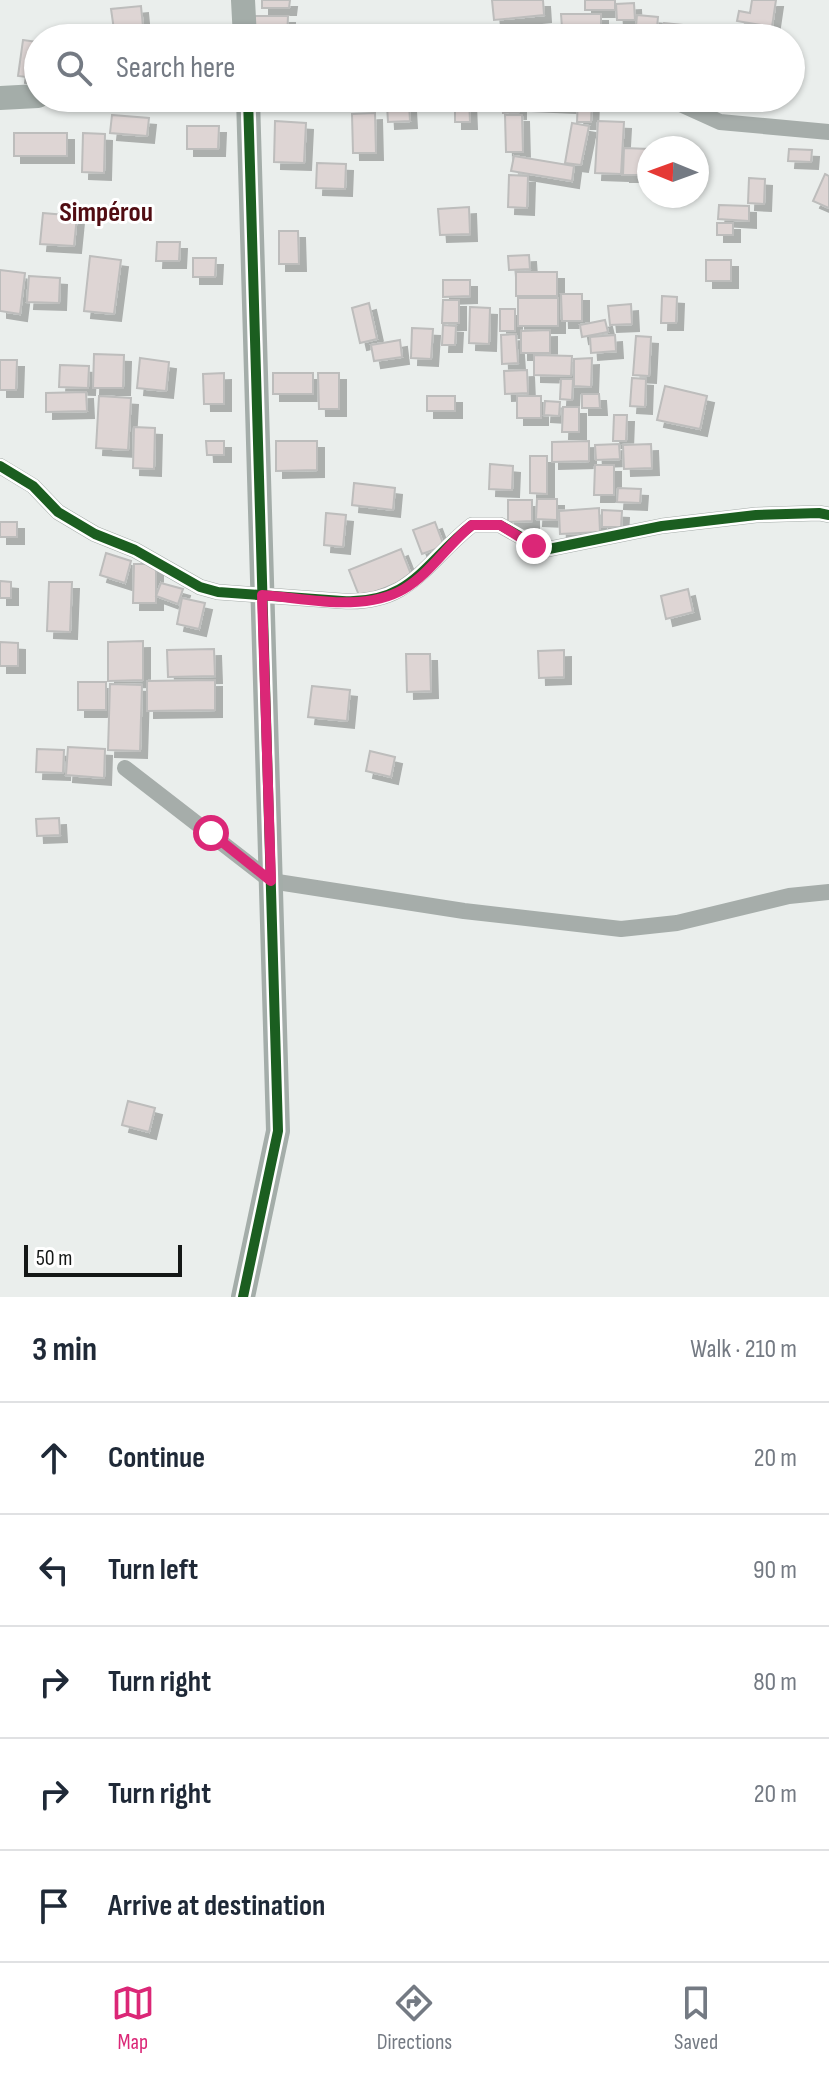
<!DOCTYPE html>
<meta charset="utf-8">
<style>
body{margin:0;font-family:"Sofia Sans Condensed",sans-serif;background:#f2f2f3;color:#1f2937}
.compass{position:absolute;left:637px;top:136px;width:72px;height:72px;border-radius:50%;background:#fff;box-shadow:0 2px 6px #0004;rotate:271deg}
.scale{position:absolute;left:24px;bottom:20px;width:158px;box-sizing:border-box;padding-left:8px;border:4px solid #141716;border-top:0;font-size:22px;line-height:28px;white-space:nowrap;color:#141716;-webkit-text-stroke:6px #fff;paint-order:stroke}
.stop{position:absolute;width:24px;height:24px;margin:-18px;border:6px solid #db2777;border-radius:50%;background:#fff}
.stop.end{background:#db2777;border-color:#fff;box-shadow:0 2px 8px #0008}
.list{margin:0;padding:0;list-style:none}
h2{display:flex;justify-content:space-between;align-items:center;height:104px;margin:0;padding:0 32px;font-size:34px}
h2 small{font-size:26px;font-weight:400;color:#747a83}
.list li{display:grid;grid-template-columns:52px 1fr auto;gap:24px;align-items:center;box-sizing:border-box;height:112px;padding:0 32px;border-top:2px solid #e0e1e3}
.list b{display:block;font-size:30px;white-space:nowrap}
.list em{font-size:26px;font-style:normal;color:#747a83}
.icon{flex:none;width:44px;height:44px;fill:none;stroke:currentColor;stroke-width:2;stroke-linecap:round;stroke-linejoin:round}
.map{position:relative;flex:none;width:829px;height:1297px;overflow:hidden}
.search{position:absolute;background:#fff;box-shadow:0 2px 6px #0004;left:24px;right:24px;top:24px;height:88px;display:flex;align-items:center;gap:20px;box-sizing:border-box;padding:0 28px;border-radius:44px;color:#747a83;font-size:30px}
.sheet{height:664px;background:#fff}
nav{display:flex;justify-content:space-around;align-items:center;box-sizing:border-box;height:112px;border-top:2px solid #e0e1e3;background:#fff;font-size:22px;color:#747a83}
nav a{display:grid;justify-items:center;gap:4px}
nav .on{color:#db2777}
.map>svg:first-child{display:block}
.building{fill:#ded5d4;stroke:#bdbdbc;stroke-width:2;filter:url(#shadow)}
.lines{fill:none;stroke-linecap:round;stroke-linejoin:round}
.street{stroke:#a6adaa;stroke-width:16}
.secondary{stroke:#a4ada9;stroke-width:24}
.cycleway-casing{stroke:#fff;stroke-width:15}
.cycleway{stroke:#1b5e20;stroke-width:10}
.route{stroke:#db2777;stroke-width:10}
.labels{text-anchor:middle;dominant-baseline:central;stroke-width:6;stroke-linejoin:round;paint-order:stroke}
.quarter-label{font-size:28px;font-weight:bold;fill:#510c12;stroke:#fff}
</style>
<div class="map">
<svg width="829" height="1297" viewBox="0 0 829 1297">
<defs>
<filter id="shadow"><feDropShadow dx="7" dy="7" stdDeviation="0" flood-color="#0004"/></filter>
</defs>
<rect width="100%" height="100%" fill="#eaeeec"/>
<!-- building -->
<path class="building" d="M262,0H290L289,8H262Z
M492,0H543L544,15L494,20Z
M585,0H615V10H585Z
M752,0H776L772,27L737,21L739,11L750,13Z
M634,3L635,20H617L616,4Z
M141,6L143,27L114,30L111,9Z
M561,14H601V28H562Z
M637,15L658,17L656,38H635Z
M255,16H288L287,38H254Z
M664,23L740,31V38H663Z
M512,27L536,28L535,38H511Z
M23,40L38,42L34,78L18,76Z
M455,98H469L470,122H455Z
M502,98H519V112L503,113Z
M525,98H570L569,106L525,104Z
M578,98H592L591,122H577Z
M409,104L410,121L388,122L387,105Z
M375,113L376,153H353L352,114Z
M112,115L149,118L147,136L110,133Z
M505,115H522L523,152H506Z
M275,121L306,123L304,163L274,162Z
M598,121L624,122L621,174L595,173Z
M572,123L589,126L581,165L565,163Z
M187,126H219L218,149H187Z
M14,133H67V156H14Z
M83,133L105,134L104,173L82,172Z
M624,148L649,149V175H623Z
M789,149L812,150L811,162L788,161Z
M514,156L574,166L572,181L511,171Z
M317,163L346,164L345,189L316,188Z
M825,174L829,176V208L813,201Z
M509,175L528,176L527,208L508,207Z
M749,178L765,179L764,204L748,203Z
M719,205L749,206V221L718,219Z
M469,207L470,234L440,235L438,209Z
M43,213L77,216L74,246L40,244Z
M717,223H733V235H717Z
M279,231H298L299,264H279Z
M157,242H180L179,261H156Z
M529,255L530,269L509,270L508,256Z
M90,256L121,260L114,314L84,311Z
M193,258H216L215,277H193Z
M706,260H731V281H706Z
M0,270L25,273L20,314L0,311Z
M516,272H557V296H516Z
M29,276L60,278L59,303L27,302Z
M443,280H470V296L443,297Z
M561,294H582V321H562Z
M662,296L677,297L676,323H661Z
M518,298H558V326H518Z
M443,300H459V323H442Z
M369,303L377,339L360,343L352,308Z
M631,304L632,324L610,325L608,306Z
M470,307L490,308L489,344L469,343Z
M500,309H515V331H500Z
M605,320L608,332L582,337L580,325Z
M443,325L456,326L455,345H442Z
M412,328L433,329L431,359L411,358Z
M550,330V353H521V331Z
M516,334L518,363L502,364L501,335Z
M615,335L616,351L591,353L590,337Z
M636,336L651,337L649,376L633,375Z
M400,340L402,357L374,361L371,345Z
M94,354L124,355L123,388H93Z
M534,355L572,356L571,376L534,375Z
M140,358L169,362L166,391L137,388Z
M592,358L591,387L574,386V359Z
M0,360H17L16,390H0Z
M60,365L89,366L88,388L59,387Z
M527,370L528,393L505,394L504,371Z
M224,373V404H204L203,374Z
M273,373H313V394H273Z
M318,373H339V409H319Z
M632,378L646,379L645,407L630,406Z
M561,379H573L572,400L560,399Z
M665,386L707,396L700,429L657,420Z
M86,392L87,411L46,412V393Z
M582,394H599L600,408H582Z
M99,396L131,398L128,450L96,448Z
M427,396H455V411H427Z
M517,396H541V418H517Z
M545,401L560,402L559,416L544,415Z
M563,407H579V432H562Z
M614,415H627L626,441H613Z
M134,427L155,428L154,469L133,468Z
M206,441H224V455H207Z
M276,441H317V470L276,471Z
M589,441V461L552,462V442Z
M619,444L620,459L596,460L595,445Z
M651,444L652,468L624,469L623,445Z
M530,456H547V494L530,493Z
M490,464L513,466L512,490L489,489Z
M595,465H614V495H594Z
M354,483L395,488L393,510L352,505Z
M618,488L641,489L640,503L617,502Z
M537,499H557V520L536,519Z
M508,500H532V521L508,522Z
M599,508L600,532L560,534L559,511Z
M602,510L622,511L621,527H602Z
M326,513L346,515L343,547L324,545Z
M0,522H17V537H0Z
M435,522L444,546L422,554L413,530Z
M401,549L412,577L360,598L349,570Z
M106,553L131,561L125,583L100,575Z
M134,564H156V603H133Z
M0,581L11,582V598H0Z
M49,582H72L70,632L47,631Z
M161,583L183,589L178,604L156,596Z
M688,589L693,612L666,619L661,596Z
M182,598L205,603L199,629L177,624Z
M143,641V680L108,681V642Z
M0,642L18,643V666H0Z
M214,649L215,676L168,677L167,650Z
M564,650V677L539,678L538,651Z
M406,654H430L431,691L407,692Z
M215,680V710L147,711V681Z
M78,682H106V710H78Z
M110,684L142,685L140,751L108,750Z
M312,686L350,690L347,721L308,717Z
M68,747L105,749L104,778L66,775Z
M37,749L64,750L63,773L36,772Z
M370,751L395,757L391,777L366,771Z
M59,818L60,835L37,836L36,819Z
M128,1101L155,1108L149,1132L122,1125Z"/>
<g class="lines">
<!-- street -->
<path class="street" d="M667,98L720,122L829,132
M0,466L33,486L58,512L95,534L135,550L200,587L218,592L342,601C411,605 425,562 472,525H500L544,550L662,526L756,515L819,513L829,515
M125,768L271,881L464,911L621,929L677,923L789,896L829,892"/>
<!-- secondary -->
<path class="secondary" d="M243,0L245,38
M0,98L38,96
M243,1297L278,1131L248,98"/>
<defs>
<path id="cycleway" d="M0,466L33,486L58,512L95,534L135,550L200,587L218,592L342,601C411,605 425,562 472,525H500L544,550L662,526L756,515L819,513L829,515
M243,1297L278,1131L248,98"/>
</defs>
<!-- cycleway casing -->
<use href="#cycleway" class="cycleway-casing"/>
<!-- cycleway -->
<use href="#cycleway" class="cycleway"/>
</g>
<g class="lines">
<!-- route -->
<path class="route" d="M211,833L271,881L262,595C306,598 363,613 404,589C430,574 448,544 472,525H500L534,546"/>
</g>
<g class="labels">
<!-- quarter labels -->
<g class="quarter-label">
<text x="106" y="212">Simpérou</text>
</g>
</g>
</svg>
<svg class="compass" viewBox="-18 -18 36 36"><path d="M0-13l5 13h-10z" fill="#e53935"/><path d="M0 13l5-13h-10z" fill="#747a83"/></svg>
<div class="scale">50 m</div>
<div class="stop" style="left:211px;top:833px"></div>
<div class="stop end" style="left:534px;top:546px"></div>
<div class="search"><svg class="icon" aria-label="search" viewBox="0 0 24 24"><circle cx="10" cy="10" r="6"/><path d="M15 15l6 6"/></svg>Search here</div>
</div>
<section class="sheet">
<h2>3 min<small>Walk · 210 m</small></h2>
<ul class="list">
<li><svg class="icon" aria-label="ahead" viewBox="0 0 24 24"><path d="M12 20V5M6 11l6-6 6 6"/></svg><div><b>Continue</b></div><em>20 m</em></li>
<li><svg class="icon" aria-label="left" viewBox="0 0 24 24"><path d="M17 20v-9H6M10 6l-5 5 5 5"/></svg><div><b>Turn left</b></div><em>90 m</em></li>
<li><svg class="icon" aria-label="right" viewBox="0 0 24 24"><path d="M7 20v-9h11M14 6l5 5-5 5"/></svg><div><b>Turn right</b></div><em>80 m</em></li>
<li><svg class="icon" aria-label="right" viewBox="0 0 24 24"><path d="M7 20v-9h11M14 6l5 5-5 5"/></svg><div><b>Turn right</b></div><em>20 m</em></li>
<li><svg class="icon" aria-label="arrive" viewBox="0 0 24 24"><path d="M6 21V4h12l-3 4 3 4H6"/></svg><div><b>Arrive at destination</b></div></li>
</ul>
</section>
<nav>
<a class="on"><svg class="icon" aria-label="map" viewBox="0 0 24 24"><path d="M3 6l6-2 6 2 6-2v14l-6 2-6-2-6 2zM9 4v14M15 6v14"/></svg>Map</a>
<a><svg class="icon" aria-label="directions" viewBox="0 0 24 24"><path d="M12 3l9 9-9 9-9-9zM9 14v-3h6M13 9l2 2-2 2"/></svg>Directions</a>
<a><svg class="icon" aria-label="saved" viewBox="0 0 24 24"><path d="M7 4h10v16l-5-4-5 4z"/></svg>Saved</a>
</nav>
